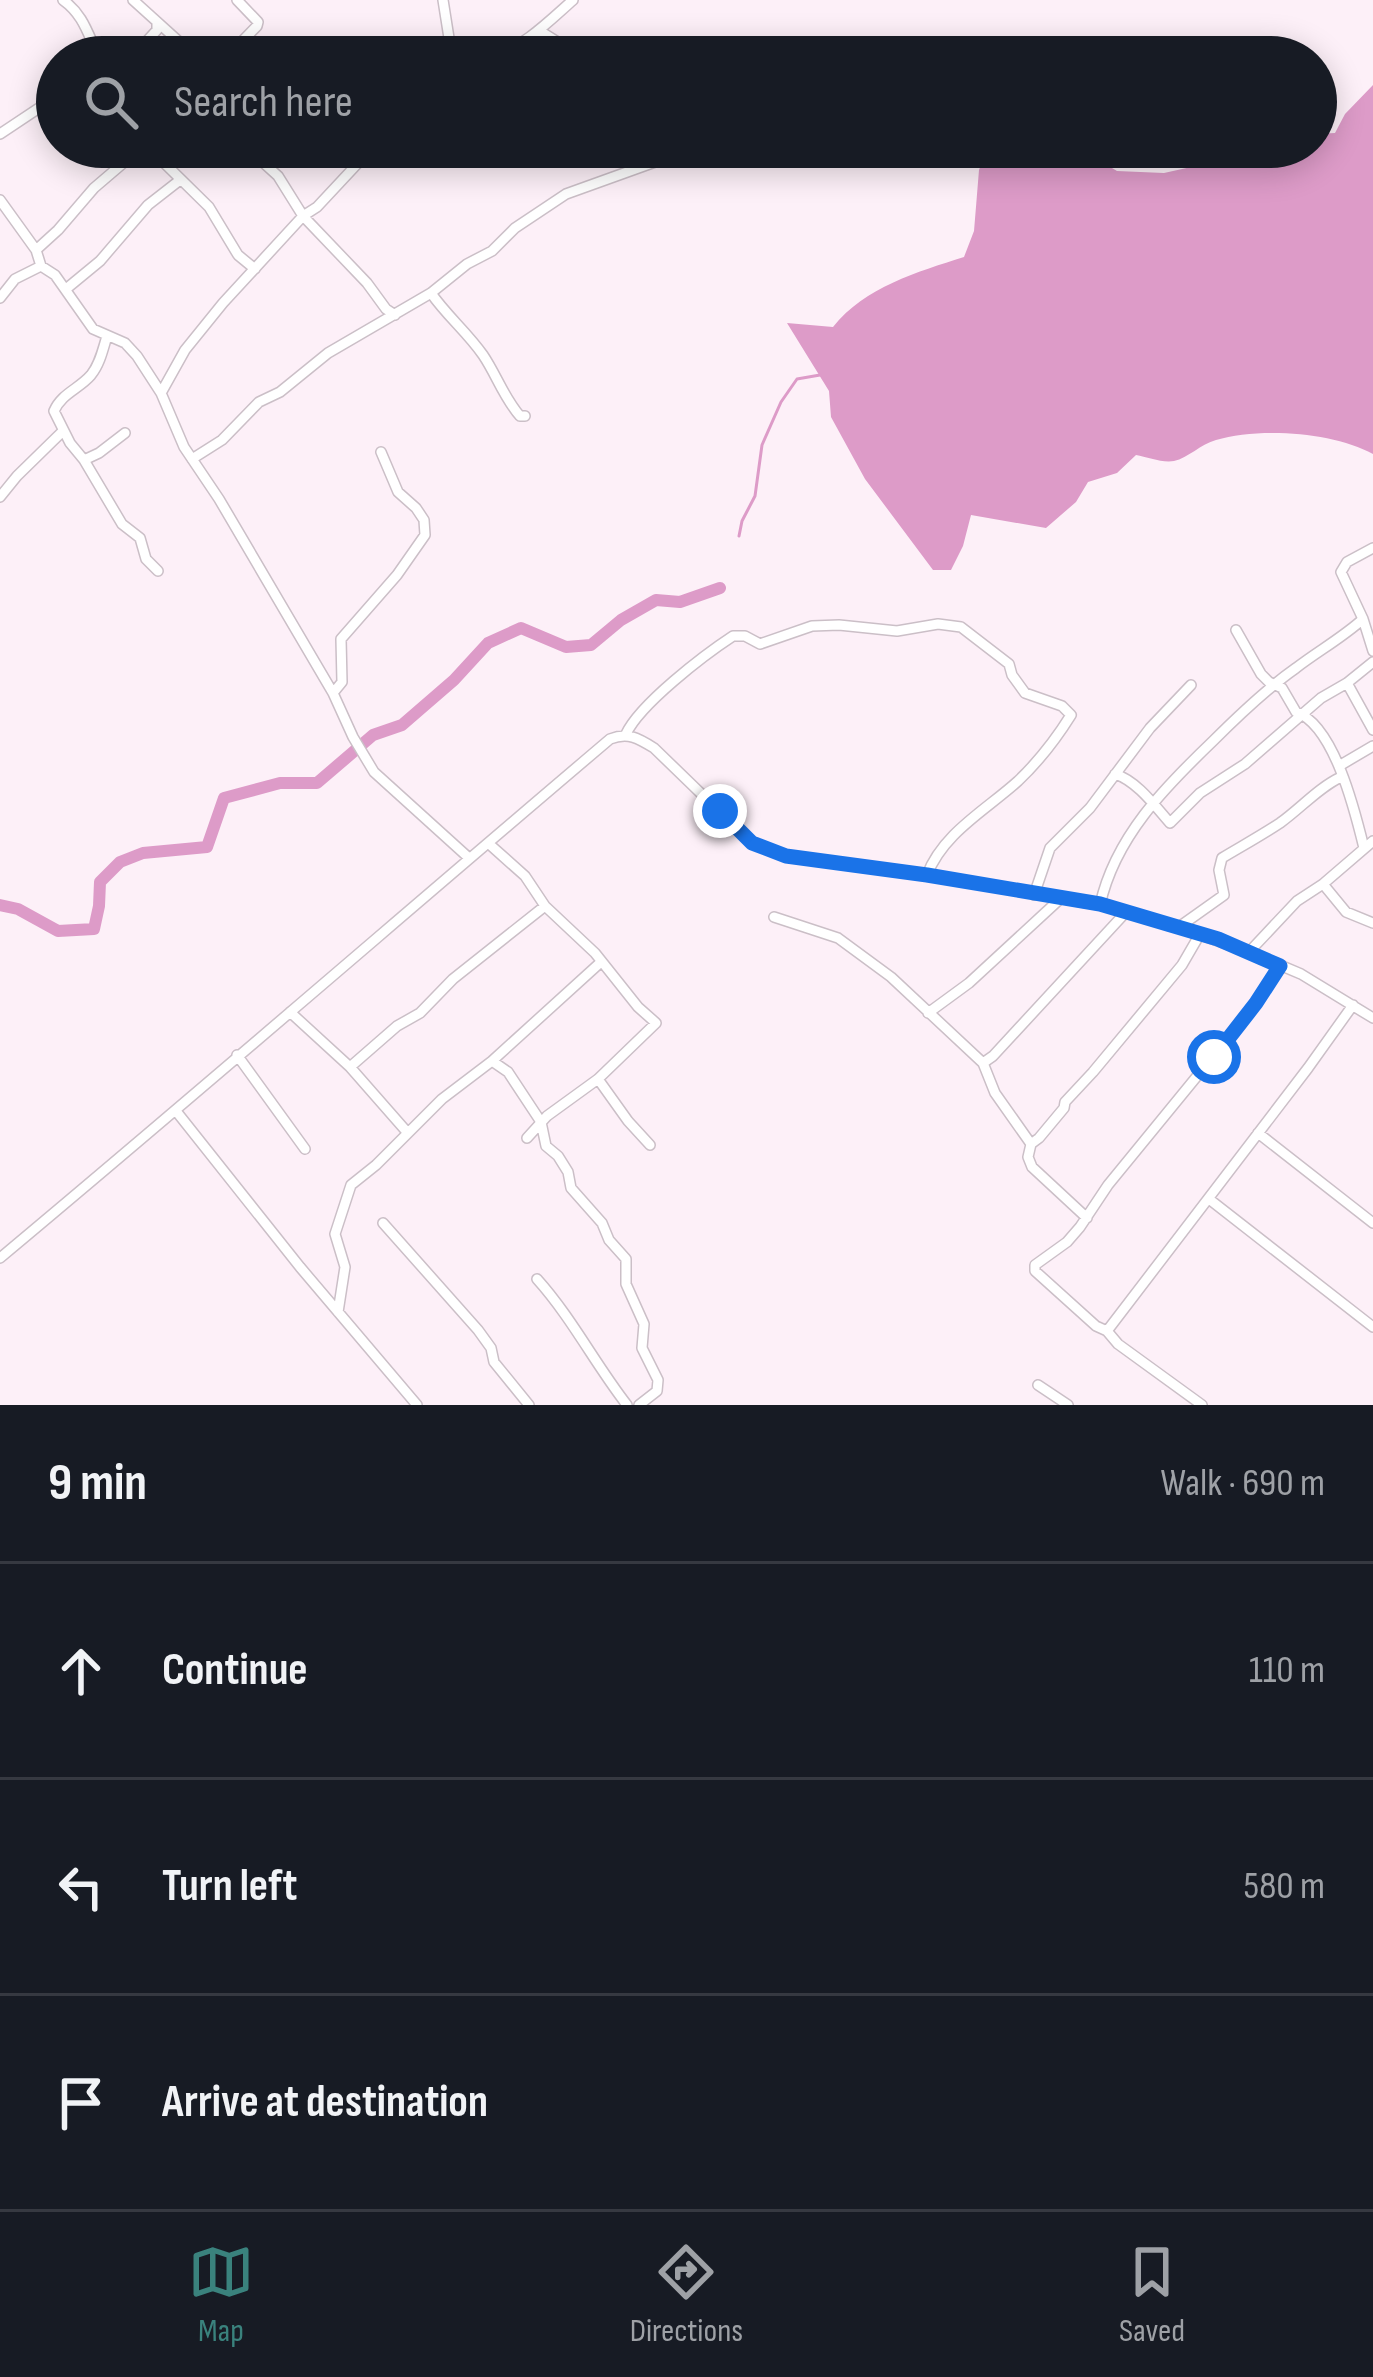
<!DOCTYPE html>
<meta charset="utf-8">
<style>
body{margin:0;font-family:"Sofia Sans Condensed",sans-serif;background:#20242c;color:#f1f3f6}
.stop{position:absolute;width:36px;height:36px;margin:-27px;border:9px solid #1a73e8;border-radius:50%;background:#fff}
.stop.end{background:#1a73e8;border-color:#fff;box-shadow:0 3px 12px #0008}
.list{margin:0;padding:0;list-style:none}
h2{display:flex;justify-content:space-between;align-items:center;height:156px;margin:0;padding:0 48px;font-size:51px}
h2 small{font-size:39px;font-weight:400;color:#9ea1a6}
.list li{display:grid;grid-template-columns:78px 1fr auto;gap:36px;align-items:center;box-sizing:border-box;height:216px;padding:0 48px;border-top:3px solid #363941}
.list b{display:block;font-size:45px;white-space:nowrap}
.list em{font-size:39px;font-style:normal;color:#9ea1a6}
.icon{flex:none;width:66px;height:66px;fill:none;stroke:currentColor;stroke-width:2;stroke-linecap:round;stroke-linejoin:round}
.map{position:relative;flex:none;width:1373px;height:1405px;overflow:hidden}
.search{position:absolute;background:#171b24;box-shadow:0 6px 30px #0003;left:36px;right:36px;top:36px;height:132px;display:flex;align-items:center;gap:30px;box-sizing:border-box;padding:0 42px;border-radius:66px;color:#9ea1a6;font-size:45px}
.sheet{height:804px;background:#171b24}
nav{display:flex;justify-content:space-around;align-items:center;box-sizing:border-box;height:168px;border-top:3px solid #363941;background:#171b24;font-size:33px;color:#9ea1a6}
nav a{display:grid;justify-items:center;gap:6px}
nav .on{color:#3a827d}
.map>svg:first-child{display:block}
.water{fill:#dd9bc8}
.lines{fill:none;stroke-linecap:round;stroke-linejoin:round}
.stream{stroke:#dd9bc8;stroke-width:3}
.river{stroke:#dd9bc8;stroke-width:12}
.minor-casing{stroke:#cbbfc7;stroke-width:12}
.minor{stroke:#fff;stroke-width:9}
.route{stroke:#1a73e8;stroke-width:15}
</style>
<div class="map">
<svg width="1373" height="1405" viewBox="0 0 1373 1405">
<rect width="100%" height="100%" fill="#fdf0f8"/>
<!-- water -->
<path class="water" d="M1373,85V454C1334,432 1259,427 1216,440C1201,444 1188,458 1174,461C1162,463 1147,457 1136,455L1117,473L1088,482L1076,502L1046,528L971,515L963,546L951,570H933L865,479L831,417L829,391L787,323L833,327C865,287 917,272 964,257L974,231L979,170L988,147H1077L1117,171L1164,173L1236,157L1260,147H1316V134L1335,133L1345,114Z"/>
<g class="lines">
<!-- stream -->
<path class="stream" d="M739,536L742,521L755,496L762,445L781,402L797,379L820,375"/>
<!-- river -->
<path class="river" d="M0,905L18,909L58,931L94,929L99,906L100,882L120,862L143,853L207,847L224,798L280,783H317L373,735L402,725L454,680L488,643L521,628L566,647L591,645L621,620L656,600L680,602L720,588"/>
<defs>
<path id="minor" d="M63,0C84,15 88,35 99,57
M133,0L196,57
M443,0L452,57
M540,31L582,57
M132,57L157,30V24
M227,57L257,26L258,22L237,0
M492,57C525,46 548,22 573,0
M0,134L57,96
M148,147L209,207L238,255L255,269
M246,147L278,176L303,216L367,283L386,309L395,315
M0,200L36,250L41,266L55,275L93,329L125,343L137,356L161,393L184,447L219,499L333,693L353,737L374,772L469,858
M36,250L58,230L94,188L142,147
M66,289L100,261L148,205L180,180
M431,293C446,315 467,332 483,355C496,374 504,398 520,416H525
M0,298L15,279L41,266
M107,336C103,349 100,364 91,375C79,389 62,393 54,411L70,443L84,460L122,524L140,538L146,559L158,571
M161,393L185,350L223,303L303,216L317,207L373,147
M192,459L222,440L259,402L280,392L328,353L431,293L467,264L492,251L515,228L566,194L680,153L712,147
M84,460L99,453L125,433
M0,497L17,476L63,431
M1373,548L1347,562L1341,572L1363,619L1373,651
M1236,630L1261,674L1269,682L1282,688L1296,712C1334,725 1355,811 1364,848
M1347,683L1373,730
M333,693L342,682L341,639L397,575L425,535L424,520L416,508L398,492L381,452
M626,734C640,704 704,655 733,636H745L760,644L812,626L839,625L897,631L938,624L961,627L1009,664L1012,675L1025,693L1062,706L1071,715C1056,739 1038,762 1018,781C986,810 943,833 927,875
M1339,766L1373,746
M1115,774C1137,781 1155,806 1170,823L1200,793L1245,764L1321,698L1347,683L1373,662
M488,843L525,876L545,906L595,953L638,1007L656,1023L598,1079L547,1116L527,1138
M1323,884L1346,912L1373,923
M1034,895L1050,848L1090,808L1150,728L1191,685
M1100,905C1115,837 1165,787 1213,741C1239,715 1266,689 1296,668C1318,651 1342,638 1363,619
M774,917L838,938L891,977L983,1063L995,1093L1031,1144
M1179,927L1224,895L1219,870L1222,858C1242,846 1262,835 1280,823C1301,808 1318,788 1341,777
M1249,952L1297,901L1323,884L1373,841
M290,1012L350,1067L407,1132
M928,1013L969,983L1060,899
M237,1055L305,1149
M492,1061L508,1072L541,1122L546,1146L558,1156L568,1172L571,1188L602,1223L609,1240L626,1259V1284L644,1324L642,1348L658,1380L657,1391L639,1405
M983,1063L993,1056L1126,912
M350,1067L397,1026L420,1013L453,979L545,906
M598,1079L628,1121L650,1145
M176,1111L300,1267L417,1405
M1258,1133L1373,1223
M1209,1199L1373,1327
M1087,1218L1032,1167L1028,1157L1031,1144L1039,1138L1064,1108L1065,1102L1093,1072L1182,965L1200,934
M383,1223L478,1330L491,1348L494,1362L529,1405
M0,1258C205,1087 406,912 610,739C628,732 638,738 654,748L752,843L786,856L927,875L1100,905L1179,927L1249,952L1301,974L1373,1018
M537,1279C572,1318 595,1364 627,1405
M338,1312L345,1267L335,1234L351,1185L376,1165L442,1099L492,1061L601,962
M1107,1331L1308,1068L1353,1005
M1038,1385L1068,1405
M1202,1405L1118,1344L1107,1331L1096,1326L1035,1271V1265L1067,1242L1080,1227L1108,1185L1252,1009L1280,966"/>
</defs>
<!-- minor casing -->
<use href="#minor" class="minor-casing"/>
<!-- minor -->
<use href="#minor" class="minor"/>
</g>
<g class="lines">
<!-- route -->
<path class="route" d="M720,811L752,843L786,856L927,875L1100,904L1218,939L1280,966L1256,1003L1214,1057"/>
</g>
</svg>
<div class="stop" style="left:1214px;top:1057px"></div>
<div class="stop end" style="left:720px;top:811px"></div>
<div class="search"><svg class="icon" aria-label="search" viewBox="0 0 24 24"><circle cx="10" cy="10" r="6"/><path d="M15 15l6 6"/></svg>Search here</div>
</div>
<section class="sheet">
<h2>9 min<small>Walk · 690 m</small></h2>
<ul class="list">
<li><svg class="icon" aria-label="ahead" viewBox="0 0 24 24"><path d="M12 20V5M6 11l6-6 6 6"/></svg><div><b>Continue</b></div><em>110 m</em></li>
<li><svg class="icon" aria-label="left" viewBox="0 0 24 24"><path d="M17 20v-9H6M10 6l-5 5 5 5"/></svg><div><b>Turn left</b></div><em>580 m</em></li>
<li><svg class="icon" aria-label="arrive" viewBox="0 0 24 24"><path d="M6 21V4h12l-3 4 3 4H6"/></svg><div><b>Arrive at destination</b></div></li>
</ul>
</section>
<nav>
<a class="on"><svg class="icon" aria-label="map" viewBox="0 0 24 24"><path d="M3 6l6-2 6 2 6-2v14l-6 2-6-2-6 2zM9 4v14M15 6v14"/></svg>Map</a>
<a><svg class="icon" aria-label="directions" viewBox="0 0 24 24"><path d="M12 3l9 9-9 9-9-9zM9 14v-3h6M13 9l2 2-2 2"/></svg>Directions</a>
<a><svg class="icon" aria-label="saved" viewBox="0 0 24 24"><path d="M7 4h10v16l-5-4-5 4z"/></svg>Saved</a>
</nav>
